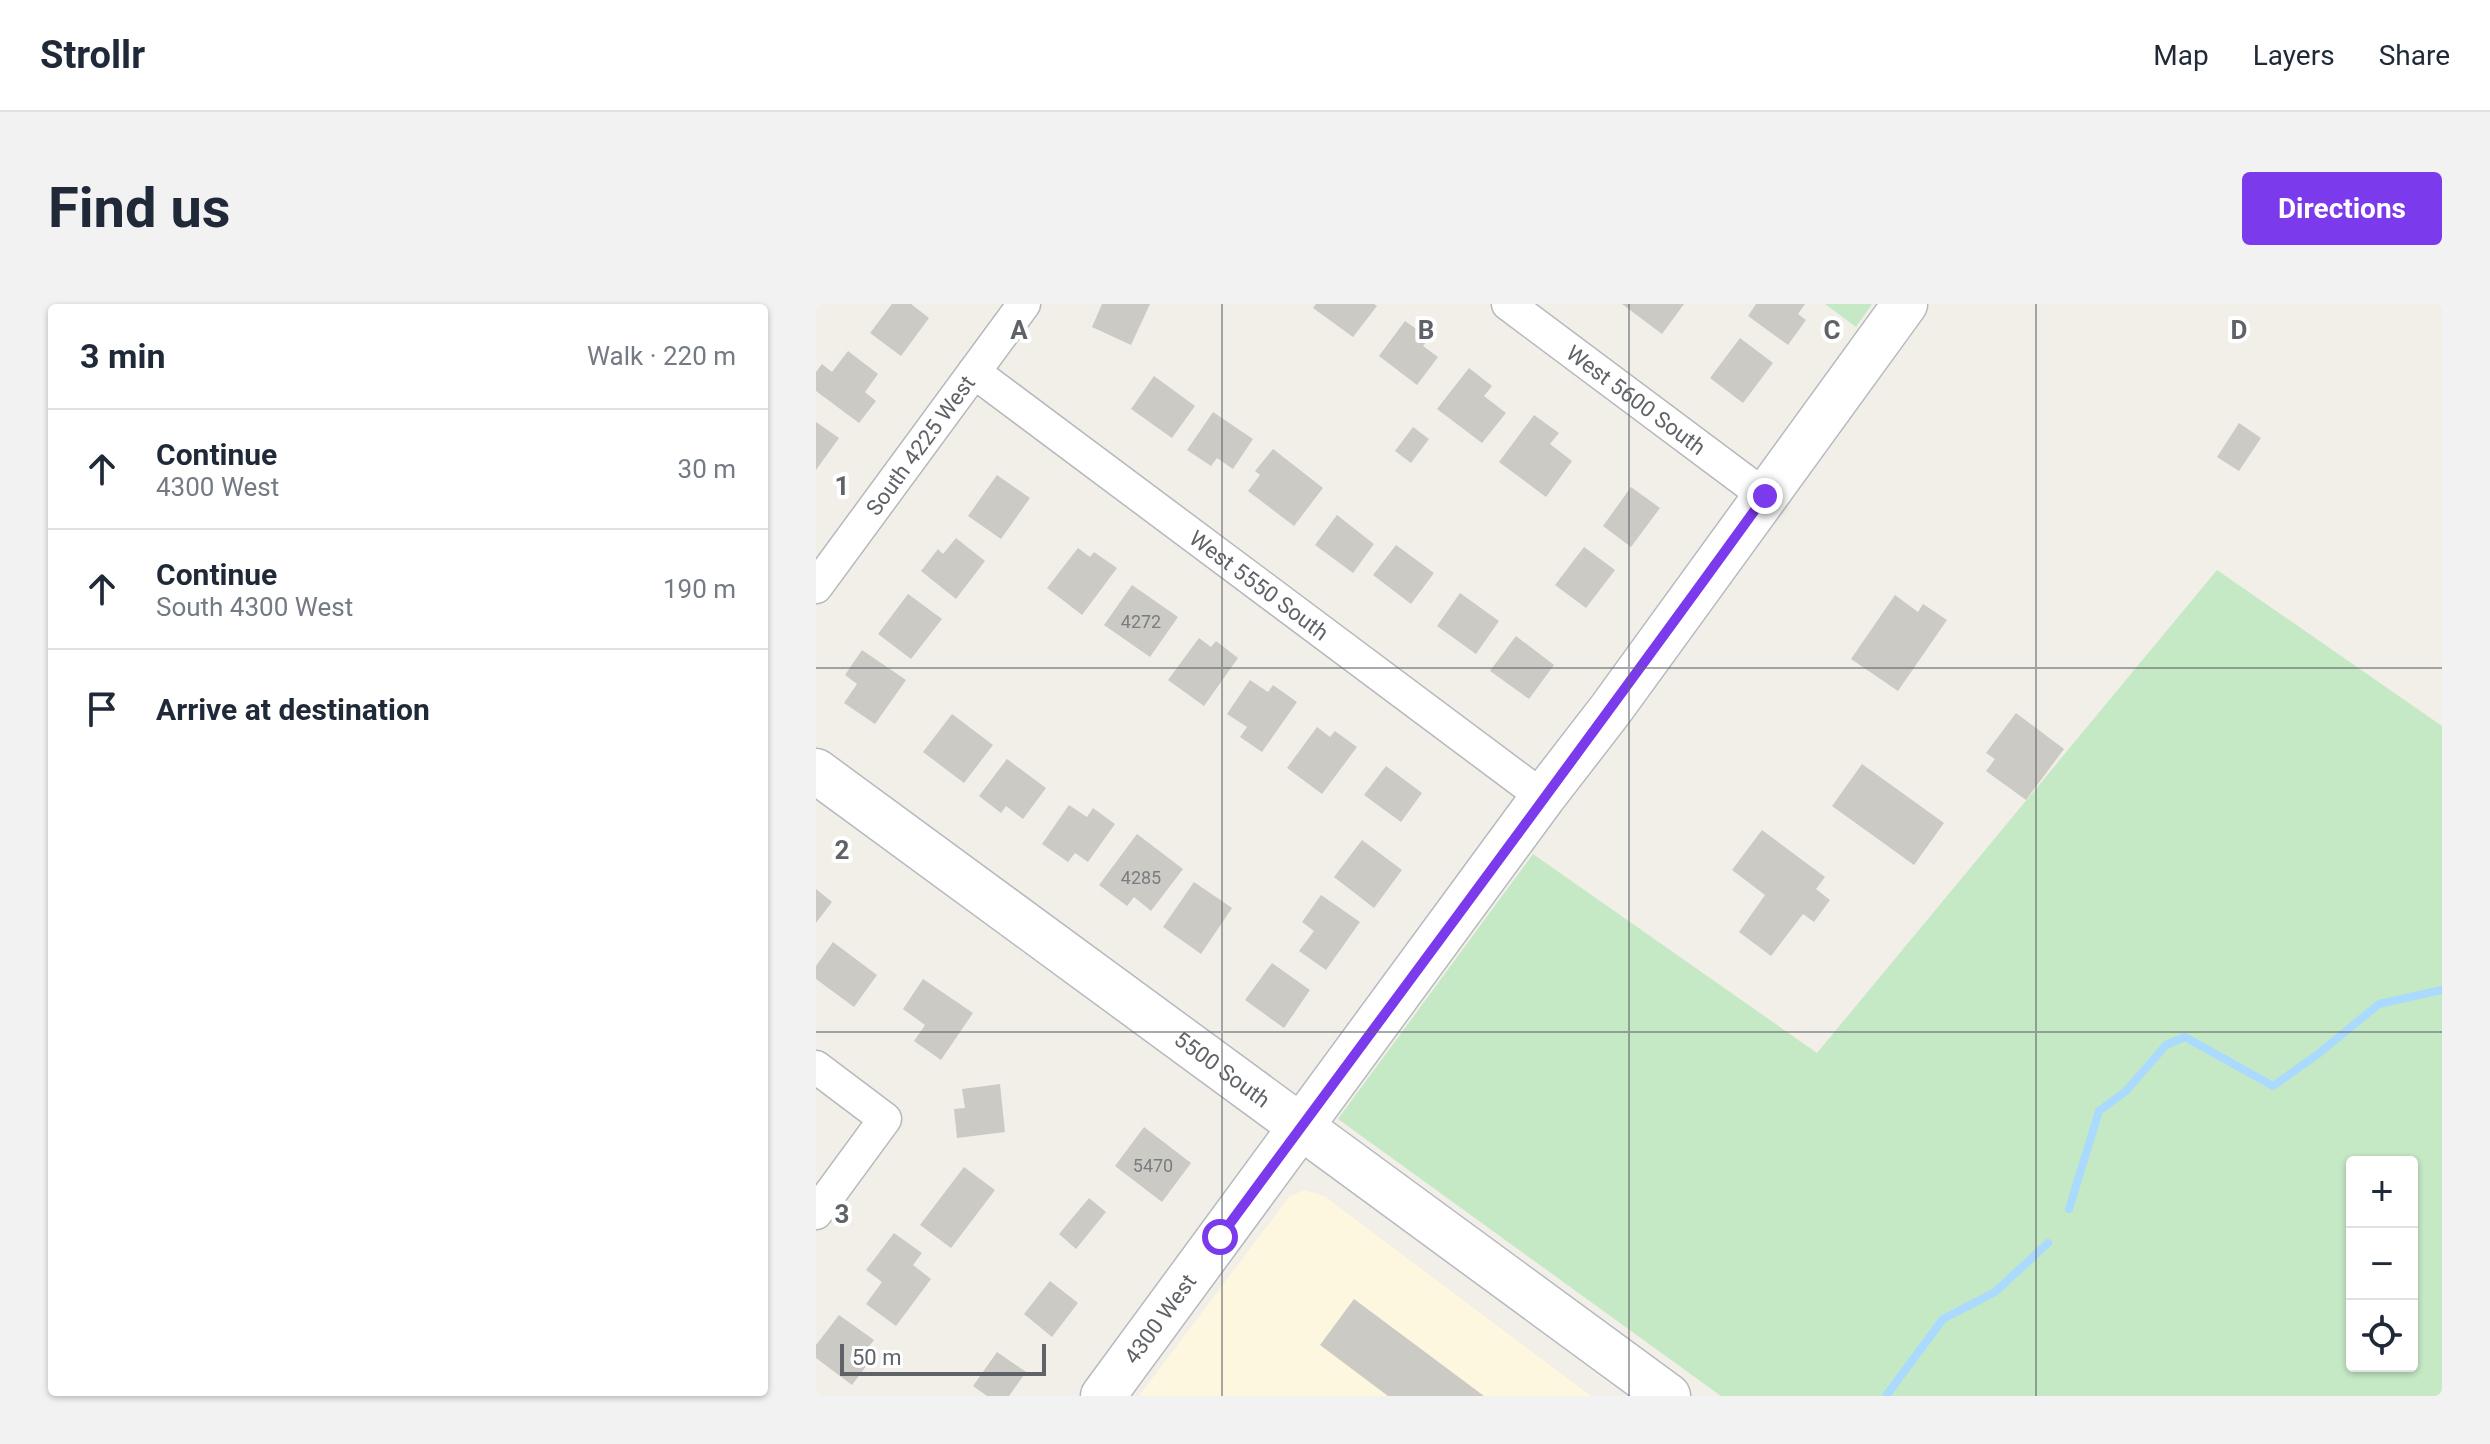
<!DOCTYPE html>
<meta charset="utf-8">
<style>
body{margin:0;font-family:Roboto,sans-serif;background:#f2f2f3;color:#1f2937}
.controls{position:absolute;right:24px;bottom:24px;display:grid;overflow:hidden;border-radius:8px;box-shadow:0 2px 6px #0004}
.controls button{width:72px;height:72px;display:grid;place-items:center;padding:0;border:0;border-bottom:2px solid #e0e1e3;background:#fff;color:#1f2937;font:40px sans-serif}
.scale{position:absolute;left:24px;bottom:20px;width:206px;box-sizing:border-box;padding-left:8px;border:4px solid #5f6368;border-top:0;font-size:22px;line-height:28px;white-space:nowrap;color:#5f6368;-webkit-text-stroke:6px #fff;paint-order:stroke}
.stop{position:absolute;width:24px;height:24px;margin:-18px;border:6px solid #7c3aed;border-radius:50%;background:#fff}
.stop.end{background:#7c3aed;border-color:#fff;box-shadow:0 2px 8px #0008}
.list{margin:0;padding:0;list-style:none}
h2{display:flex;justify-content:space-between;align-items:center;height:104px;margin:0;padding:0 32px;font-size:34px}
h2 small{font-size:26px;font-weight:400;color:#747a83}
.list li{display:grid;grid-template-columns:52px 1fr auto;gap:24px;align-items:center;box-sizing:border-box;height:120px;padding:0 32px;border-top:2px solid #e0e1e3}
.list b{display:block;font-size:30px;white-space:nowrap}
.list p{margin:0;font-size:26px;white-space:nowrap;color:#747a83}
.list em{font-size:26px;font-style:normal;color:#747a83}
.icon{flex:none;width:44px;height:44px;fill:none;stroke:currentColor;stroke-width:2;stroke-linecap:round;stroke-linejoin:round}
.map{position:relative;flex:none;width:1626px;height:1092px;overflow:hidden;border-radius:8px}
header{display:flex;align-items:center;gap:48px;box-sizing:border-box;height:112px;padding:0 40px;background:#fff;border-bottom:2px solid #e0e1e3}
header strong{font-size:38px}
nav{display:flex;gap:44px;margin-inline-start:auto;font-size:28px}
.intro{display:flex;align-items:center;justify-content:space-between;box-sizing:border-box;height:192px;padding:0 48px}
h1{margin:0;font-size:56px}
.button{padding:20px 36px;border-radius:8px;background:#7c3aed;color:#fff;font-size:28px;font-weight:700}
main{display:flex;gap:48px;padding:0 48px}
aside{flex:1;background:#fff;border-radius:8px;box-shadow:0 2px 6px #0004}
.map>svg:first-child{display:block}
.commercial{fill:#fef7e0}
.green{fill:#c5e8c5;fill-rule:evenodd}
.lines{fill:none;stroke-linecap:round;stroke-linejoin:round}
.stream{stroke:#aadaff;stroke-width:8}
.building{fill:#cccac5}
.street-casing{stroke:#b5b8bc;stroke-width:35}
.secondary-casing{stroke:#b6babf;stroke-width:47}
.street{stroke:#fff;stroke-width:32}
.secondary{stroke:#fff;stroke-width:44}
.route{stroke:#7c3aed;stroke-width:10}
.grid{fill:none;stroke:#5f6368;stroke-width:2;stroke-opacity:0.55}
.labels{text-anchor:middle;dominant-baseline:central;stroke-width:8;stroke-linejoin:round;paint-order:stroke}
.number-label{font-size:18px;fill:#7a7d7f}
.street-label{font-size:22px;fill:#5f6368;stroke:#fff}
.grid-label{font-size:26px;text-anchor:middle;font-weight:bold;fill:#5f6368;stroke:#fff;stroke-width:8;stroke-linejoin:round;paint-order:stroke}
</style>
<header>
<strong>Strollr</strong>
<nav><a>Map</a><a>Layers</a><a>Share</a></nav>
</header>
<div class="intro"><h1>Find us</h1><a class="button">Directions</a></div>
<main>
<aside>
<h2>3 min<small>Walk · 220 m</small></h2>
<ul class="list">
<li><svg class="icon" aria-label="ahead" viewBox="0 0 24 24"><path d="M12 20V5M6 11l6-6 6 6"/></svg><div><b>Continue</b><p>4300 West</p></div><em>30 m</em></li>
<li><svg class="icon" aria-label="ahead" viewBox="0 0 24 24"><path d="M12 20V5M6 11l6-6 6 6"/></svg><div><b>Continue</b><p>South 4300 West</p></div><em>190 m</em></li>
<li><svg class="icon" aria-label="arrive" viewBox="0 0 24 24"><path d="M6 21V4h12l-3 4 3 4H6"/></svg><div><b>Arrive at destination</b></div></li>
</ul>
</aside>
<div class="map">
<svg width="1626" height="1092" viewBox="0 0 1626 1092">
<rect width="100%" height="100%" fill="#f1efe8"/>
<!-- commercial -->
<path class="commercial" d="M488,886L508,892L775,1092H323L473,893Z"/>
<!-- green -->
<path class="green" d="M1009,0H1056L1040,23Z
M1401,266L1626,422V1092H905L522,815L717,550L1001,749ZM1596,858V1062H1536V858Z"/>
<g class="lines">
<!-- stream -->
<path class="stream" d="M1253,905L1283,807L1310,787L1350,741L1369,733L1457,782L1502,750L1563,700L1626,686
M1070,1092L1127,1015L1179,988L1232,939"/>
</g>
<!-- building -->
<path class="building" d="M76,0H95L113,14L85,52L54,29Z
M286,0H334L315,41L276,23Z
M500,0H558L561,2L537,33L497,4Z
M806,0H868L846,30Z
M940,0H989L982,10L990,16L972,41L932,12Z
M589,17L613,34L607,42L622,53L601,81L563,52Z
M924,34L957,59L927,99L894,74Z
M32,47L62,70L49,88L60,97L43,119L0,87V68L6,60L16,68Z
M653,64L676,82L668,92L690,109L666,139L621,105Z
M338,72L379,102L356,134L315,105Z
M397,108L437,135L417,165L401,154L395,162L371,146Z
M718,111L743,129L734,140L756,157L730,193L683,158Z
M0,118L23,134L0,166Z
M1423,119L1445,134L1423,167L1401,153Z
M597,123L613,135L595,159L579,147Z
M457,145L507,184L478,222L432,187L444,171L439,167Z
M181,171L214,194L185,235L152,212Z
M815,183L844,204L815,243L787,222Z
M521,211L558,240L537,269L499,241Z
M140,234L169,257L140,295L105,267L122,245L127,250Z
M580,241L618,269L595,300L557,271Z
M768,243L799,266L770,304L739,281Z
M262,244L274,253L278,248L301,264L266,311L231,284Z
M316,281L362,313L334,353L288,321Z
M644,289L683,317L660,350L621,322Z
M92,290L126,315L95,355L62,330Z
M1079,291L1102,308L1107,300L1131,316L1082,387L1035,355Z
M700,332L738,361L713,395L674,367Z
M383,334L395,343L400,337L422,354L388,402L352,376Z
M46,346L90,376L59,420L28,399L41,380L29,371Z
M434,376L452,388L457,381L481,398L446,448L424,433L431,423L411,410Z
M1200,409L1248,445L1210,496L1170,467L1179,455L1170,449Z
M136,410L177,441L148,479L107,448Z
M501,423L514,433L519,427L541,443L506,490L471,464Z
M191,455L230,484L207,515L190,502L185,509L163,492Z
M1046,460L1128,519L1098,561L1016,502Z
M570,462L606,489L585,518L548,491Z
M253,501L271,513L277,504L299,520L272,558L259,549L252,558L226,540Z
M946,526L1009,573L1000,585L1014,596L998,618L987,610L955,652L923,628L949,591L916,566Z
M321,530L367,565L335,607L318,593L311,602L283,581Z
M546,536L586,566L558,604L518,573Z
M378,578L416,604L385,650L347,623Z
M0,585L16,598L0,619Z
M505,591L544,618L510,666L483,647L498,627L486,618Z
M17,638L61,671L38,703L0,675V662Z
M456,659L494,686L468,724L429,696Z
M107,675L157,709L125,756L98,737L109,721L87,705Z
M184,780L189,828L141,834L138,805L149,804L146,785Z
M328,823L375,859L346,898L299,862Z
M148,863L179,886L135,944L104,921Z
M273,894L290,908L260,945L243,930Z
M78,929L106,949L97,961L115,975L80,1022L50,1000L66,978L50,966Z
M234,977L262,999L236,1033L208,1010Z
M538,995L668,1092H572L504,1041Z
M23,1011L58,1036L43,1055L51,1061L36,1081L0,1054V1041Z
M181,1048L210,1068L193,1092H171L157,1082Z"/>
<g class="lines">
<defs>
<g id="street">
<path id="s1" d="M692,0L949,192"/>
<path id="s2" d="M158,68L727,493"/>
<path id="s3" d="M0,283L208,0"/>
<path d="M0,763L69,815L0,909"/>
</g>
<g id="secondary">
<path id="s4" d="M0,467L852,1092"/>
<path id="s5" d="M287,1092L727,493L795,405L1089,0"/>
</g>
</defs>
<!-- street casing -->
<use href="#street" class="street-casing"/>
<!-- secondary casing -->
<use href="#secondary" class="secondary-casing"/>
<!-- street -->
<use href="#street" class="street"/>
<!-- secondary -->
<use href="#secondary" class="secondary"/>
</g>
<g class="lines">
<!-- route -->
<path class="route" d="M404,933C586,686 770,440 949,192"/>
</g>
<!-- grid -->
<path class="grid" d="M406,0V1092M813,0V1092M1220,0V1092M0,364H1626M0,728H1626"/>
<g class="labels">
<!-- number labels -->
<g class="number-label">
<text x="325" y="317">4272</text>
<text x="325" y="573">4285</text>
<text x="337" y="861">5470</text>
</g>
<!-- street labels -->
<g class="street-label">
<text stroke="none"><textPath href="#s1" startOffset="160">West 5600 South</textPath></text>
<text stroke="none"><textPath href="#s3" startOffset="176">South 4225 West</textPath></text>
<text stroke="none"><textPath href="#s2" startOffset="356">West 5550 South</textPath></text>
<text stroke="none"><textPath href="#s4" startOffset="504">5500 South</textPath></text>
<text stroke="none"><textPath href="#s5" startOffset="96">4300 West</textPath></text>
</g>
</g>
<g class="grid-label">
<text x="203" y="35">A</text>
<text x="610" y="35">B</text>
<text x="1016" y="35">C</text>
<text x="1423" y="35">D</text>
<text x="26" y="191">1</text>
<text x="26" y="555">2</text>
<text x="26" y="919">3</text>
</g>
</svg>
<div class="controls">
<button>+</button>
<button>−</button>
<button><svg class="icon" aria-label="locate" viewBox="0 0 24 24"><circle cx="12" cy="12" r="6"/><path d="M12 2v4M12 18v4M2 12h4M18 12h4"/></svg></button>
</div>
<div class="scale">50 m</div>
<div class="stop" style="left:404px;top:933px"></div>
<div class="stop end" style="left:949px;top:192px"></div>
</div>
</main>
